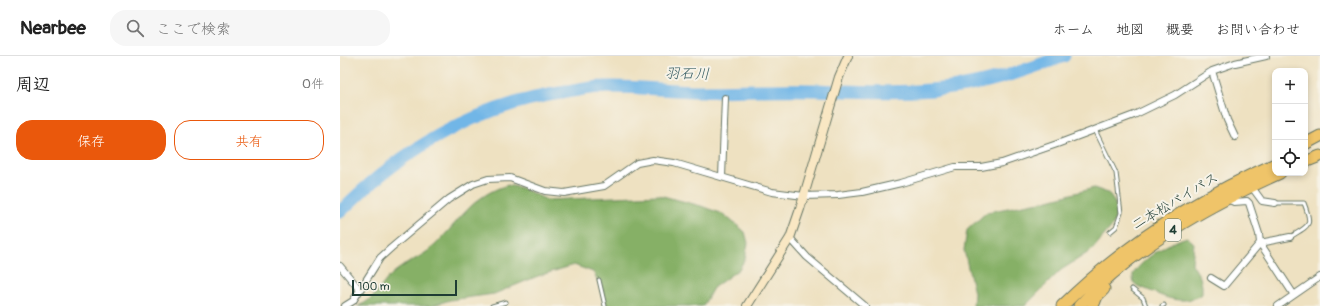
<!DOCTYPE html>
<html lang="ja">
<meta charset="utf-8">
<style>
body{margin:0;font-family:Pangolin,"Klee One",sans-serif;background:#f6f6f6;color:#222}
.controls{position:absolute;right:12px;top:12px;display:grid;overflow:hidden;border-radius:8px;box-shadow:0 2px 6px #0003}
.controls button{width:36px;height:36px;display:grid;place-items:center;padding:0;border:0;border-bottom:1px solid #e0e0e0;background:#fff;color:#222;font:20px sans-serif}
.scale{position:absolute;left:12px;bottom:10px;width:105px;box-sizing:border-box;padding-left:4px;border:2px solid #1f3d34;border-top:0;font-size:11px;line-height:14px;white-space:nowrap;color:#1f3d34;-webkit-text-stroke:3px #f7f3e8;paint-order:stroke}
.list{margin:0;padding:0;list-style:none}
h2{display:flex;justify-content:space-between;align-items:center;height:52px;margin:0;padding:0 16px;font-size:17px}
h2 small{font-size:13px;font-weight:400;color:#767676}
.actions{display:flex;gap:8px;padding:12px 16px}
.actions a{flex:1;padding:9px 0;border:1px solid #ea580c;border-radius:16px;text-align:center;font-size:14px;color:#ea580c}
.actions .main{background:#ea580c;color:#fff}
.icon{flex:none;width:22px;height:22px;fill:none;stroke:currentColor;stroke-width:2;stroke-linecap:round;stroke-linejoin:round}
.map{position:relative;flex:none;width:980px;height:250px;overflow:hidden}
header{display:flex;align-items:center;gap:24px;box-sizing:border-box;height:56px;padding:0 20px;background:#fff;border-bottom:1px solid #e0e0e0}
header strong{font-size:19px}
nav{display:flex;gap:22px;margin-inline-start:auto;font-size:14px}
.search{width:280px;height:36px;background:#f6f6f6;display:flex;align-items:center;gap:10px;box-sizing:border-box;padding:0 14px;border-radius:16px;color:#767676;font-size:15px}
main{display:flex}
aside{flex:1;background:#fff}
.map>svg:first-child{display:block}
.forest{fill:#86b066;stroke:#52764d}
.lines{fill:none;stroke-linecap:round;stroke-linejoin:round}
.river{stroke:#71b6e7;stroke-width:13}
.lane-casing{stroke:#677665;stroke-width:5}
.street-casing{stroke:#677665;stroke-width:8}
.secondary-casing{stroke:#677665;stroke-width:10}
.highway-casing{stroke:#677665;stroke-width:13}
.lane{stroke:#fff;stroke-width:3}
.street{stroke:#fff;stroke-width:6}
.secondary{stroke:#f9e7c3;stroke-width:8}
.highway{stroke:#efc469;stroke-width:11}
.labels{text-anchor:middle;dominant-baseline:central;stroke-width:4;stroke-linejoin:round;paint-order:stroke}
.shield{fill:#f7f3e8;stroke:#60746a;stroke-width:1}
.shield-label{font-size:13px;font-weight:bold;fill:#1f3d34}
.street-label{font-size:14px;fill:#1f3d34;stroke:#f7f3e8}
.water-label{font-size:15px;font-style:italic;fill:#345b61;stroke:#f7f3e8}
</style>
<header>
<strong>Nearbee</strong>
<div class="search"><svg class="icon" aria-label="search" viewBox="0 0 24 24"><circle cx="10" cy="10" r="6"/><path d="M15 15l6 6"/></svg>ここで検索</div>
<nav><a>ホーム</a><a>地図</a><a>概要</a><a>お問い合わせ</a></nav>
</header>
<main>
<aside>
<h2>周辺<small>0件</small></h2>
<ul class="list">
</ul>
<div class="actions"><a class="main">保存</a><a>共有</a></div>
</aside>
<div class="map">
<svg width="980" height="250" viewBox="0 0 980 250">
<rect width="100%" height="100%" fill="#f7f3e8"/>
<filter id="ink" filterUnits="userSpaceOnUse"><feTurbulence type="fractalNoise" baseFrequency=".025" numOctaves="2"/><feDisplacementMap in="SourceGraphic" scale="8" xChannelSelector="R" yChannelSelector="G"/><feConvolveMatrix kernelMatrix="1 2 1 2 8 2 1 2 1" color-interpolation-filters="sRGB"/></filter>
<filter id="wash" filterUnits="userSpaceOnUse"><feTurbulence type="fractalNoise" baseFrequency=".012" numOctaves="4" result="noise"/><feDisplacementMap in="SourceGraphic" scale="16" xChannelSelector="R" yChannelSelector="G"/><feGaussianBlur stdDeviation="0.9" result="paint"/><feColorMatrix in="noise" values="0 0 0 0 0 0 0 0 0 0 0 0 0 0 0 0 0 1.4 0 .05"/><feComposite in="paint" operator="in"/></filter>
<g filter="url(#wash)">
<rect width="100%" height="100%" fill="#eee1c1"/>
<!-- forest -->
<path class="forest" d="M168,129L184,133L207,144L319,139L361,150L383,158L405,176L408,187L405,203L399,213L373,232L363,250H267L261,230L253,216L234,209L198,220L154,238L110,244L91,250H18C35,244 39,231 51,219C64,207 81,202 94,190C119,166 132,139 168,129Z
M754,132L768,137L775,147L777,157L773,169L752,194L721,214L685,250H633L634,237L624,194L627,174L647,156L705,145Z
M847,181L854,187L852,208L860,221L862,230V238C844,250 826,242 808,234C803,232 797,231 794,227C793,224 793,221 793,218C805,201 827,187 847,181Z"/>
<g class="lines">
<!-- river -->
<path class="river" d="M0,156C62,93 138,49 226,36C239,34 252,31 264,31C294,30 323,34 353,35C394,35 435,33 475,34C525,36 575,38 625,30C659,24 691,12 724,0"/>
</g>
</g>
<g filter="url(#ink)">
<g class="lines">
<defs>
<path id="lane" d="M755,74L776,117L781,157L776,171L770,176
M935,147H964C973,170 970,169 950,181
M259,224L265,250
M792,233L803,242L806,250
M152,250L166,246
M822,250L824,249"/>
<path id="street" d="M872,15L887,64L895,81
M382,121L385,42
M911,130L922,145L935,147
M950,181L920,187L954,239
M450,182L467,201L525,250
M0,210L20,234
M871,222L884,230L920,187L919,178L909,147L907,145L894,146L887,143
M5,250L13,245L40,202L51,192L109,143L133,128L148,123L170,122L205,135L224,137L264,130L297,107L313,104L334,107L432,136L464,140L498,139L522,136L561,127L615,111H641L662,107L717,88L794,59L835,39L872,15L895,7L926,0
M938,250L980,221"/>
<path id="secondary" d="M407,250L450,182L460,153L499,21L508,0"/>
<path id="highway" d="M965,88L980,80
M965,106L980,100
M722,250C785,188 855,143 935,108
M739,250C793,191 867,150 940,117
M753,250L757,240L764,233"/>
</defs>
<!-- lane casing -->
<use href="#lane" class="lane-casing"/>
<!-- street casing -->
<use href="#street" class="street-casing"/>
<!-- secondary casing -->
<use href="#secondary" class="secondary-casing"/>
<!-- highway casing -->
<use href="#highway" class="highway-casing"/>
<!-- lane -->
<use href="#lane" class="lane"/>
<!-- street -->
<use href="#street" class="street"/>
<!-- secondary -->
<use href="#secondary" class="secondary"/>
<!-- highway -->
<use href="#highway" class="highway"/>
</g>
</g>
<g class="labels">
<!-- shield labels -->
<rect class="shield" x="825" y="163" width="16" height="22" rx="3"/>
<g class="shield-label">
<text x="833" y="174">4</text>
</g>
<!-- street labels -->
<g class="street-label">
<text transform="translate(835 145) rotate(-31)">二本松バイパス</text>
</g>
<!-- water labels -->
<g class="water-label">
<text transform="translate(347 18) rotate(1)">羽石川</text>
</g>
</g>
</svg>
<div class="controls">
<button>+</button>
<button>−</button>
<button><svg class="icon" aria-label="locate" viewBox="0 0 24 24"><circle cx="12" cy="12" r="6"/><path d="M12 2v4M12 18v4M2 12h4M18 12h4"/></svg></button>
</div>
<div class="scale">100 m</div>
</div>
</main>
